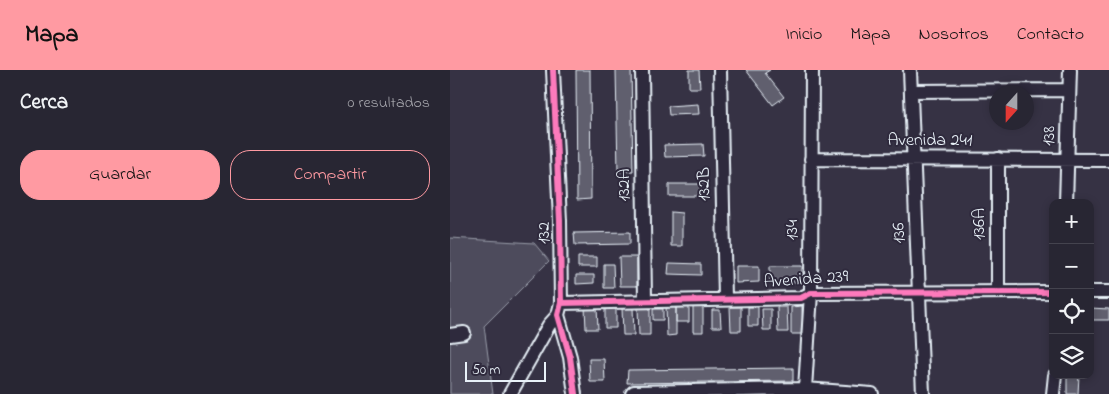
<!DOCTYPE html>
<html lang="es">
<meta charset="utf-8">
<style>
body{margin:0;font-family:"Indie Flower",sans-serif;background:#34323f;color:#f1f3f6}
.controls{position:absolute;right:15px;bottom:15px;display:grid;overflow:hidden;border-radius:10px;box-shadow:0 2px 8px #0003}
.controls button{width:45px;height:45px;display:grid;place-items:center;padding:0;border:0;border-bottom:1px solid #44434e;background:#282633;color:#f1f3f6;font:25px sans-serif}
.compass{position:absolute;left:539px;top:15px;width:45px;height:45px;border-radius:50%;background:#282633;box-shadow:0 2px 8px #0003;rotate:201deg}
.scale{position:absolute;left:15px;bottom:12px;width:81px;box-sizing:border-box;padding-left:5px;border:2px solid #e8f1f8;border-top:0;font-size:14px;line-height:18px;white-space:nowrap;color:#e8f1f8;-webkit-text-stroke:4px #2f2a3d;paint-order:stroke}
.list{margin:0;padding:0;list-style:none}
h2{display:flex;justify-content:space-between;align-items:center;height:65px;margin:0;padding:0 20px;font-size:21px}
h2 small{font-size:16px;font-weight:400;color:#a5a5ac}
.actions{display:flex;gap:10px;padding:15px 20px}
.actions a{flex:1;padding:11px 0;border:1px solid #ff9aa2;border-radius:20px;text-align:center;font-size:18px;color:#ff9aa2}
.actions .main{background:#ff9aa2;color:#111}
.icon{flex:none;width:28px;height:28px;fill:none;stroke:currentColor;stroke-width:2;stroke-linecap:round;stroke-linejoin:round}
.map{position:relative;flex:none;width:659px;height:324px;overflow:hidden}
header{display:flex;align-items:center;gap:30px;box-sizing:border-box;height:70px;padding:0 25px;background:#ff9aa2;color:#111}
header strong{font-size:24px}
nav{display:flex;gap:28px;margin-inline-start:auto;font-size:18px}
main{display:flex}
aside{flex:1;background:#282633}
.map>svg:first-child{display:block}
.green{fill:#4d4b5c;stroke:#9a9eaa}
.building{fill:#605e6e;stroke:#e8f1f8}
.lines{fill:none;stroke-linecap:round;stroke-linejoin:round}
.minor-casing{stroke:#e8f1f8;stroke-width:16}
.minor{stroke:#2f2a3d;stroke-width:12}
.cycleway-casing{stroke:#2f2a3d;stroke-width:9}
.cycleway{stroke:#fd7abc;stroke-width:6}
.labels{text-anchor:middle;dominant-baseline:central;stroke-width:4;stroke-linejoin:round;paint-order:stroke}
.street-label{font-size:18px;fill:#e8f1f8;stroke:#2f2a3d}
</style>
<header>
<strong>Mapa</strong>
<nav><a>Inicio</a><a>Mapa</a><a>Nosotros</a><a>Contacto</a></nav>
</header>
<main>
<aside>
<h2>Cerca<small>0 resultados</small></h2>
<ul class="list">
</ul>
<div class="actions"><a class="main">Guardar</a><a>Compartir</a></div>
</aside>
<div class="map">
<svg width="659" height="324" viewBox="0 0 659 324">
<rect width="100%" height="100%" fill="#363244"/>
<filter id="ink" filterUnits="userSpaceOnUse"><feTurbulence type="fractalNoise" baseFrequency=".02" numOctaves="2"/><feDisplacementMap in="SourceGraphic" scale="10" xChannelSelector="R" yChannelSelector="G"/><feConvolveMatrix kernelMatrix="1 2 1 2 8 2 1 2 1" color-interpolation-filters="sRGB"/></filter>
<g filter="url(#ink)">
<!-- green -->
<path class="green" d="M0,168L84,173L99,191L34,256L43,324H0Z"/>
<!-- building -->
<path class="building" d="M126,0H140L141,129L127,130Z
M166,0H181L183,101L168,102Z
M239,0H249L250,18H239Z
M296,0H320L315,3L334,27L323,35Z
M248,34L249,44L219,45L218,36Z
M253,74L254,86L215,87L214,75Z
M219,114H252V126H219Z
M221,142L232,143V176H221Z
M180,162V174L125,175L124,163Z
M128,187H147V197H128Z
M169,187H187V216H170Z
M219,193L251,194V205L218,204Z
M154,194H163L164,218H154Z
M286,196H309V212L286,213Z
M320,196H352V212H320Z
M126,205H144V213L126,214Z
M226,235H239V252H226Z
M216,236H226V265L217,266Z
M352,236L353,264H341V237Z
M135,237H147L148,259H136Z
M243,237H253V262H243Z
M280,237H291V261H281Z
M298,237H308V256H298Z
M327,237H337L338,262H328Z
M155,238H166V258H155Z
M172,238H183L184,265H173Z
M188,238H200V265H189Z
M640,238L659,239V250H640Z
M203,239H213V250H203Z
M312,239H321V260H313Z
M262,240H270L271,257H262Z
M139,289H154L155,312H140Z
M343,298V311L177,313L178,300Z
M617,305H629L628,324H617Z"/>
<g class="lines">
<defs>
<path id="minor" d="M103,0L110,151L111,233L108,245L120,287L125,324
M192,0L195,230
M270,0L275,228
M460,0L473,324
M461,21L619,20
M361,89L659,90
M616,133L620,0
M548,220V89
M640,222H659
M111,233L351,228L361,223L603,222
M0,265L14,263
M355,319L361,223L362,0
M60,324L99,255L108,245
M182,324L184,322L355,319L422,324
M603,324L605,305"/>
</defs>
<!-- minor casing -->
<use href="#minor" class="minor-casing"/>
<!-- minor -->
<use href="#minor" class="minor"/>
<defs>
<path id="cycleway" d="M103,0L110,151L111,233L108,245L120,287L125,324
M111,233L351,228L361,223L603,222"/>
</defs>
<!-- cycleway casing -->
<use href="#cycleway" class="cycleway-casing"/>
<!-- cycleway -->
<use href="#cycleway" class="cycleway"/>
</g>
</g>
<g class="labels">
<!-- street labels -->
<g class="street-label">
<text transform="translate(600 66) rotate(-89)">138</text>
<text x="480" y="71">Avenida 241</text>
<text transform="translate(255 114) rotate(-91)">132B</text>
<text transform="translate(175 115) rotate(-90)">132A</text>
<text transform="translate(530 154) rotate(-90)">136A</text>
<text transform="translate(343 160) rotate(-90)">134</text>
<text transform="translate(95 163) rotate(-91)">132</text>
<text transform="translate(450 163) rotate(-93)">136</text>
<text transform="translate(356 210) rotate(-4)">Avenida 239</text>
</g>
</g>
</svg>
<div class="controls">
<button>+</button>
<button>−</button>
<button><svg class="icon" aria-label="locate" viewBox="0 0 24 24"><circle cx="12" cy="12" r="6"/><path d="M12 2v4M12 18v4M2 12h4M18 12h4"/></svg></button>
<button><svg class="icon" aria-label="layers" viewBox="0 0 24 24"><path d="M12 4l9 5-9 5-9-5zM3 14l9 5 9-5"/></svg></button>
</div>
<svg class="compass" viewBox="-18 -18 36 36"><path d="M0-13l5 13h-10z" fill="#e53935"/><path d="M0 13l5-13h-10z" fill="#a5a5ac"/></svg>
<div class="scale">50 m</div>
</div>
</main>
